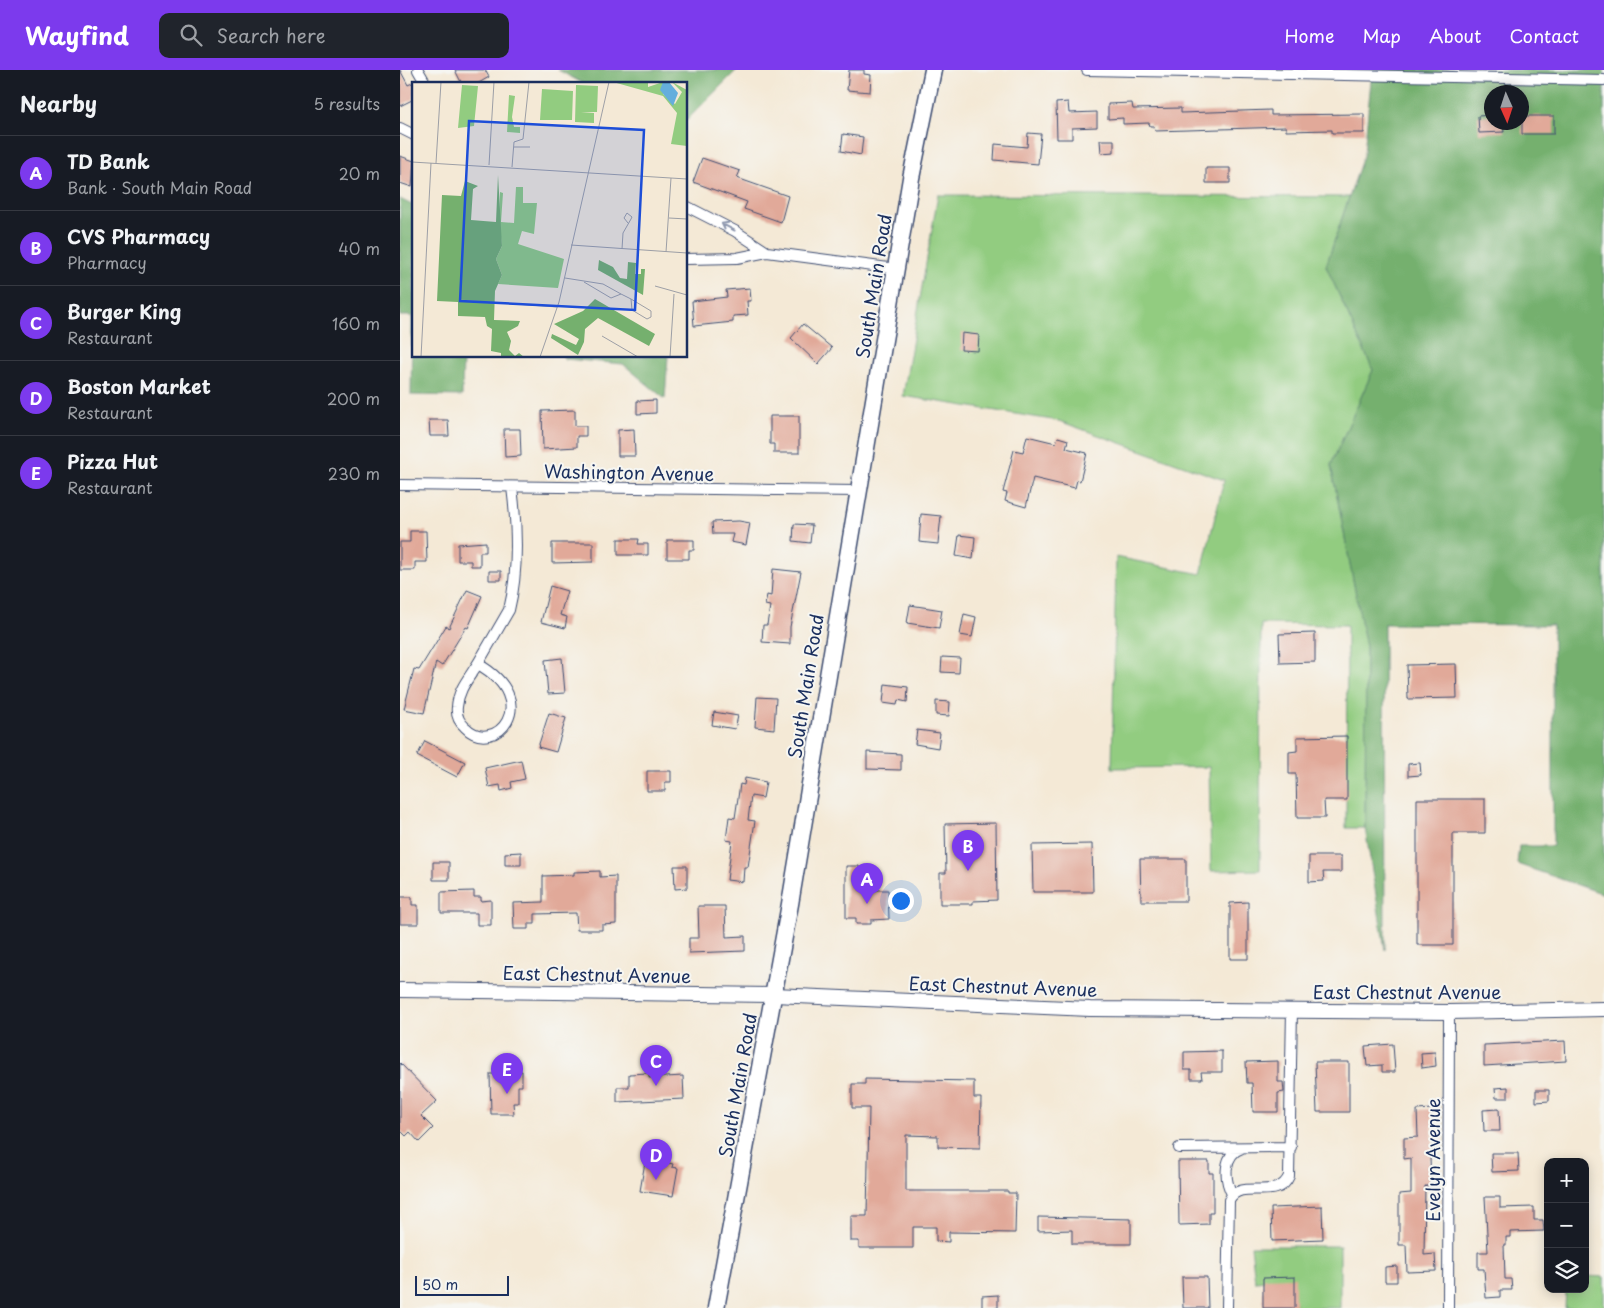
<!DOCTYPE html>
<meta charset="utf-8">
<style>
body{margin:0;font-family:"Playpen Sans",sans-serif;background:#20242c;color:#f1f3f6}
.controls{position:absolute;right:15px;bottom:15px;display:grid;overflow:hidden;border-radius:10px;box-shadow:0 2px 12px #0003}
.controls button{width:45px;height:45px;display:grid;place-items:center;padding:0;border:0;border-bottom:1px solid #363941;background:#171b24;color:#f1f3f6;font:25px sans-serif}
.compass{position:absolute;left:1084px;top:15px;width:45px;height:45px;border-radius:50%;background:#171b24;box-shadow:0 2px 12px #0003;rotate:177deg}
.scale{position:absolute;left:15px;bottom:12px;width:94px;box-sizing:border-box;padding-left:5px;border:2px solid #1b2f5e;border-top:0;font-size:14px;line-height:18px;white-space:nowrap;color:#1b2f5e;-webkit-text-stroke:4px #f6f6f2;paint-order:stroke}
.you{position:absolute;left:500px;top:830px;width:18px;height:18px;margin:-12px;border:4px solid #fff;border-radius:50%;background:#1a73e8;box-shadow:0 0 0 8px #1a73e833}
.badge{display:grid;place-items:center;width:32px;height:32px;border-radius:50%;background:#7c3aed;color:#fff;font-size:16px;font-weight:700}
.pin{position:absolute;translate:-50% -41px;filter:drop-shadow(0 1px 2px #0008)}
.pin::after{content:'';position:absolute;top:26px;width:18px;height:15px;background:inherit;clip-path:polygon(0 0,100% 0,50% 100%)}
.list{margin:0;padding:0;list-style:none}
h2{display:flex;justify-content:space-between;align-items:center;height:65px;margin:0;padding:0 20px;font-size:21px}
h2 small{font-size:16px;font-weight:400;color:#9ea1a6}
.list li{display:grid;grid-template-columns:32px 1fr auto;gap:15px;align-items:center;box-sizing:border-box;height:75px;padding:0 20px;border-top:1px solid #363941}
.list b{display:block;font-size:19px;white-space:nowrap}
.list p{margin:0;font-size:16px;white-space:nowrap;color:#9ea1a6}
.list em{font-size:16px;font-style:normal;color:#9ea1a6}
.icon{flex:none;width:28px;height:28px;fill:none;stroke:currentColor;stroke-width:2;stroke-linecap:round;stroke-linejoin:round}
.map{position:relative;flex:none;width:1204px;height:1238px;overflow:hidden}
header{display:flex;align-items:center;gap:30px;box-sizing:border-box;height:70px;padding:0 25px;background:#7c3aed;color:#fff}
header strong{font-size:24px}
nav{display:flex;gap:28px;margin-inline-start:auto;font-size:18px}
.search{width:350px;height:45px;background:#20242c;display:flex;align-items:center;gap:12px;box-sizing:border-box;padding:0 18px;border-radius:10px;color:#9ea1a6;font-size:19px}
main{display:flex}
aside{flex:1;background:#171b24}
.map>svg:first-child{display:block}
.green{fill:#92cc80;stroke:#567e6f}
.forest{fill:#75b06e;stroke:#487066;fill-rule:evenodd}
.building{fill:#e1a999}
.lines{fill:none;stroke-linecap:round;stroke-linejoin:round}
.street-casing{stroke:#3c4b70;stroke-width:12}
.secondary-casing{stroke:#3c4b70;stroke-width:16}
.primary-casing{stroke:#3c4b70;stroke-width:19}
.street{stroke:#fff;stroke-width:10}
.secondary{stroke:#fff;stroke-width:14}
.primary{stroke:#fff;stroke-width:16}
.oneway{stroke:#8d97ae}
.labels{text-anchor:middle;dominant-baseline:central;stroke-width:4;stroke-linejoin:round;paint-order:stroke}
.street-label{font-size:18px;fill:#1b2f5e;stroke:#f6f6f2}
.inset-road{fill:none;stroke:#9d9fa6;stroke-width:1}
.view{fill:#1d4ed8;fill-opacity:0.15;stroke:#1d4ed8;stroke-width:2.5}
.inset-edge{fill:none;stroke:#1b2f5e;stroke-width:2.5}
</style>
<header>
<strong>Wayfind</strong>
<div class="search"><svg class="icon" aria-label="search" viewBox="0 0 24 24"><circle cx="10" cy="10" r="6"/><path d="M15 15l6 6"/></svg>Search here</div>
<nav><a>Home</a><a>Map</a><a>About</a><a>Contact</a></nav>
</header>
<main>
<aside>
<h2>Nearby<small>5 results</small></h2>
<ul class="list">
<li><span class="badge">A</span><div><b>TD Bank</b><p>Bank · South Main Road</p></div><em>20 m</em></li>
<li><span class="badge">B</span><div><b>CVS Pharmacy</b><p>Pharmacy</p></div><em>40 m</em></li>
<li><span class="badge">C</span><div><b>Burger King</b><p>Restaurant</p></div><em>160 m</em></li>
<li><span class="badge">D</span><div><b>Boston Market</b><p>Restaurant</p></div><em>200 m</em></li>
<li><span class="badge">E</span><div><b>Pizza Hut</b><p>Restaurant</p></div><em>230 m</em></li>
</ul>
</aside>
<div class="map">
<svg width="1204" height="1238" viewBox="0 0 1204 1238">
<rect width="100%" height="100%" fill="#f6f6f2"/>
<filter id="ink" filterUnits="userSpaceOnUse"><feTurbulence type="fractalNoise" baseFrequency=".02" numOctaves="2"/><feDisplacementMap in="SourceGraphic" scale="10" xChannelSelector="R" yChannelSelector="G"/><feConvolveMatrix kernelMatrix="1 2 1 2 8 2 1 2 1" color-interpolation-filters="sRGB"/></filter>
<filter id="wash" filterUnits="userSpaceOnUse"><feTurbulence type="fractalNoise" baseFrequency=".0096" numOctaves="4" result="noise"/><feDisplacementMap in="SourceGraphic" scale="20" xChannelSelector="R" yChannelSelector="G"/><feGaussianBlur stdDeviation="1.12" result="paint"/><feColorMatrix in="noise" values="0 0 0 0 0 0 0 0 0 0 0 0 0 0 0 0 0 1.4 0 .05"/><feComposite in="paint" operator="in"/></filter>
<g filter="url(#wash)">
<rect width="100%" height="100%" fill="#f4e9d6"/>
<!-- green -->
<path class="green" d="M538,125L949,127L926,196L973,300L931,395L966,577L965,758H946L947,555L861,554L860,800L811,801L809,697L712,698L716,487L801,504L824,410L659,351L503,326Z
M851,1176H940V1238H895L893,1208L855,1211Z
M1185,1206L1204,1207V1238H1165L1166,1219H1185Z"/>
<!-- forest -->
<path class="forest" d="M158,0H337L286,51V14H184Z
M972,0H1204V824L1117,794L1119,776H1153V555L984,554L985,880L965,758L966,577L931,395L973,300L926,196L964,83ZM1092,22H1122V52H1092Z
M0,129L14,136V286H63L62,326L11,325L12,246H0Z
M162,286H268L265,329L223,294L165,289Z"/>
<g id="blocks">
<!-- building -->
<path class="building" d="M0,0L8,15L14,12V29L0,36Z
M55,0H85L89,7L77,14H62Z
M449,0H464V4L471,5L470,22L447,20Z
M668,32L669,43L697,42V57L672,58V69H657L656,33Z
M732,33L733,39L781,38V43L871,40V45L964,44V63H932V60L886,61V57L755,61L754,56H750L749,53L723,54V48L708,49V34Z
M1092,45V52H1103L1104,62L1079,63L1078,46Z
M1122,46H1154V64H1122Z
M628,63L641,64L638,94L594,90L595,74L627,77Z
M443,64L463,67L461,85L441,81Z
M700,70H714V82L701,83Z
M0,86L14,91L12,117L0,113Z
M302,88L340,101L337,108L388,126L381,152L344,139L347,132L293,112Z
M806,98H830V113H806Z
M350,218L351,231H347L348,245L333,246V252L294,256L292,231L327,227L326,220Z
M403,254L432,278L418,294L391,268Z
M562,263L579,265L578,281L561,280Z
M256,330V343L237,344V331Z
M175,340V356H186V366H177V377L143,379L142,341Z
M370,346H399V383H374V374H370Z
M29,350H48L49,366H30Z
M104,359H120L121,386L105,387Z
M234,359L235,386H218V360Z
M627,366L656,373L658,367L668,370L666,378L687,383L680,411L677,410L675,418L633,408L626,437L605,431L607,423L603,422L614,380L623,382Z
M521,444L541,446L538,474L519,472Z
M339,451L350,453L346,475L331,472L333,464H313L312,452Z
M394,454L412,455L410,473L393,471Z
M10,461H26L27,492H15V500H0V472H10Z
M559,465L575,467L573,489L556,486Z
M218,469H239L238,474H248V485H218Z
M267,470H294V480H289V489H267Z
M86,472V482H80V496H71V491H58V474Z
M152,473H193V492L152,493Z
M373,499L401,502L390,557V574L362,572L363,555H367L370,536L365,535L367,525L371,526Z
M89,501H101V510H89Z
M150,516L167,521L160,545L167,547L165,558L141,552Z
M67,520L82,526L68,558L66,557L42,596L36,592L24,643L4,639L14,599L19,600L46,556L49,558Z
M510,535L542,540L539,558L507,553Z
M564,544L576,547L572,567L560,565Z
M915,563V592L880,593L879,564Z
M542,587L560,588L559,603L541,602Z
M162,588L165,623L148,624L145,590Z
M1056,594L1057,628L1008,629L1007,595Z
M485,614L508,617L507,632L498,630L497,635L483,633Z
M357,627L376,628L374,659L355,657Z
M536,631L550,632L549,646L536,645Z
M314,642L338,646L335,659L312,655Z
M149,643L166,648L156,682L138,677Z
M517,660L540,663L538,678L515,674Z
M947,666V730H924L925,748H897L896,704H889V682L897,681V667Z
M25,671L65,692L57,707L17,686Z
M467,682L501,684V700L467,699Z
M121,690L125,709L111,712L112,718L101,721L100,715L89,717L85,698Z
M1020,693L1021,705L1008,706V694Z
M247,701H271V712H265V721H247Z
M345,708L366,712L363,728L351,726L348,750L355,751L348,797H344L343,812L327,810L332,771L326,770L329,747L335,748L340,714L344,715Z
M1017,729H1085V763H1053V875H1017Z
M596,753L597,830L573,831V834H540V803H546L545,754Z
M692,774L693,822H633L632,775Z
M121,782V795H105V783Z
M909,786H941V802H923L924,811L909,812Z
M740,789H786V831H741Z
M33,792H49V810H33Z
M274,796H287V818L275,819Z
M446,796H459L460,820H488L489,849L471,850V854H456V848H446Z
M200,801V807L216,806V854L202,855V860H177L176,843L135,844V854H128V859H114L113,833L143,832V806L174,805V802Z
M74,821V827H81V831L91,830V855H77V843H41V822Z
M0,827H12V835H18V854H0Z
M848,832V889H830V833Z
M298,836H325L326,867L345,866V881L289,883V868H299Z
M1165,971L1166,991L1084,996V975Z
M993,974L995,1002H982V995L967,996L965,976Z
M822,981V1002H801L802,1009H791V1000H784V982Z
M1035,982L1036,996L1022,998L1021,983Z
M878,991V1012H883L884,1022L878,1023V1042H853L852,1013H847L846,992Z
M915,992H949V1042H917Z
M0,993L37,1031L21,1046L33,1058L19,1072L10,1062L6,1066L0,1060Z
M122,1001V1016H118V1033H113L114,1044H91L90,1004H98V1002Z
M249,1003V1008L283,1006L284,1029L217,1032V1017H229V1004Z
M465,1009L574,1011V1028H581L580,1078L538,1077V1066L506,1065V1121H608V1123H616L615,1163L549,1162V1172L536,1171V1157H513V1178H459V1171H451V1146H467L469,1038H452V1014H465Z
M1108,1017V1028H1096L1095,1018Z
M1136,1020H1149V1031L1136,1032Z
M1032,1039L1033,1088H1030L1031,1116H1025L1024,1185L1035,1184L1036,1201L1007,1202L1006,1175H999V1124L1011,1123V1088L1004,1089V1068L1018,1067L1017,1040Z
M1099,1039L1100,1061H1084L1083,1040Z
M1091,1083H1118L1119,1101L1092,1102Z
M256,1090L273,1094L272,1097L278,1098L273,1126L240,1121L245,1092L255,1094Z
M778,1091H809V1103H813V1143H809V1154L779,1155Z
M1085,1127H1100V1138L1134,1137V1150H1143L1144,1161L1110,1162V1167H1106V1175H1104L1105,1209H1111L1112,1220H1100V1227L1086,1228L1084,1199H1078V1182H1088Z
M922,1136L923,1169L872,1171L871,1138Z
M638,1147L731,1149V1174H672V1160L638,1161Z
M997,1196V1212H985V1197Z
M782,1207H807L808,1238H783Z
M895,1207V1238H863V1208Z
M598,1225V1238H582V1226Z"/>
</g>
</g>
<g filter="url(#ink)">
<use href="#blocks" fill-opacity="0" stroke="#3c4b70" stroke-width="1"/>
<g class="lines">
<defs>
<path id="street" d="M18,0L26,14
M687,0L1204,10
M0,58L14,65
M286,136L335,161L367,182
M286,189L337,188L367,182L496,199
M0,415L458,421
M78,594C144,632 94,687 65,657C59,652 56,645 57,637C58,618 71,606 80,590C90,573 99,557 109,540C119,500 117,457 112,417
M779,1078L891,1077
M832,1124C824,1109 823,1084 842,1078
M827,1238L829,1130C841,1107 878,1133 889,1106L892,939
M1048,1238L1049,942"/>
<path id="secondary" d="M0,920L374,925L690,939L1049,942L1204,939"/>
<path id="primary" d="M316,1238L390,834L511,108L533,0"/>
</defs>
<!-- street casing -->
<use href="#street" class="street-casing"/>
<!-- secondary casing -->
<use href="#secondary" class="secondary-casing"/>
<!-- primary casing -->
<use href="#primary" class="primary-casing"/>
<!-- street -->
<use href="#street" class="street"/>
<!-- secondary -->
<use href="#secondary" class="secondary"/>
<!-- primary -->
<use href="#primary" class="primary"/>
</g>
<!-- one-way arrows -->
<defs><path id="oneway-shaft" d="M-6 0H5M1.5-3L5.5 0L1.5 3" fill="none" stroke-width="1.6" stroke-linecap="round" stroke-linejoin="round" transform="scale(1.25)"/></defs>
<use class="oneway" href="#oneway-shaft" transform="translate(328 157) rotate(-152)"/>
</g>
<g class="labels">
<!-- street labels -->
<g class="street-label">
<text transform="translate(473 216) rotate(-81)">South Main Road</text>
<text transform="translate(229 402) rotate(1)">Washington Avenue</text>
<text transform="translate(405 616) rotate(-81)">South Main Road</text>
<text transform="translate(197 904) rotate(1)">East Chestnut Avenue</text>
<text transform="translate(603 916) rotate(2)">East Chestnut Avenue</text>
<text x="1007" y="921">East Chestnut Avenue</text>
<text transform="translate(337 1015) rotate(-80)">South Main Road</text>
<text transform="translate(1032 1090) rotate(-90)">Evelyn Avenue</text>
</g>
</g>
<!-- overview -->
<g transform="translate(12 12)">
<rect width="275" height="275" fill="#f4e9d6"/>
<path d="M201,0H236V5L251,0V12L263,22L270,10L260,0L275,8V64L259,62L265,31L251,14ZM50,3L66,4L62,44L46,46ZM164,3L186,4L185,30H169L182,31V41L163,40ZM130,7L161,9L160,38H128ZM97,13L103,14L100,35L102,45H108V51L95,50ZM104,105H111V121H125L122,152L110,149L106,162L152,177L146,206L86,202L90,193L84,177L90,164L87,137L88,110L91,111L89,140L102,141Z" fill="#92cc80"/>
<path d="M86,93L90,164L84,177L90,193L83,209L82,238L108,239L106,244L95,250L99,259L97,268L103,274L107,271L112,275H89V271L79,269L80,247L75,244L73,235L46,234V220L25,219L30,113L49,114L53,99L66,104L61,107L59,138L84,140ZM187,178L201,185L208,196L215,197L216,180L224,181L223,192H229V187H233L231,213L186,188ZM183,217L243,252L237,264L186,236L173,247L172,260L166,273L139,256L140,252L164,263L167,257L142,242L171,229Z" fill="#75b06e"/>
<path d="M251,0H257L266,11L261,24L248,8Z" fill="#65aedd"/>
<path class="inset-road" d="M102,65H118M0,80L275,97M24,81L29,0M77,83L82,0M100,85L102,60L111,57L117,0M257,136L275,137M159,163L275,171M210,167L211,151L219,137L220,135L215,131L212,136L216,141M254,170L259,96M153,196L191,202L209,212L219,217L239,229V235L235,237L220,228L219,217M172,200L199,216L209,212M243,204L275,213M47,218L145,225M190,254L226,275M9,275L19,81M128,275L147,220L197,0M258,275L262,212"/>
<path class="view" d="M57,39L232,48L223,228L48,219Z"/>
<rect width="275" height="275" class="inset-edge"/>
</g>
</svg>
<div class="controls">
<button>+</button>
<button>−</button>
<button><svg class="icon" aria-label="layers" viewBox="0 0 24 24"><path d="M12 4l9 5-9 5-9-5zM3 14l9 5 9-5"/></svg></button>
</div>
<svg class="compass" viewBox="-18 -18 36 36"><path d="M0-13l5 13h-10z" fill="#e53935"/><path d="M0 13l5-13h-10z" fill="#9ea1a6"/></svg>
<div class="scale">50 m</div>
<div class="you"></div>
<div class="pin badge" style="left:467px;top:834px">A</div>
<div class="pin badge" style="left:568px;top:801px">B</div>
<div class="pin badge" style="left:256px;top:1016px">C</div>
<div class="pin badge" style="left:256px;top:1110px">D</div>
<div class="pin badge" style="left:107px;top:1024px">E</div>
</div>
</main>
